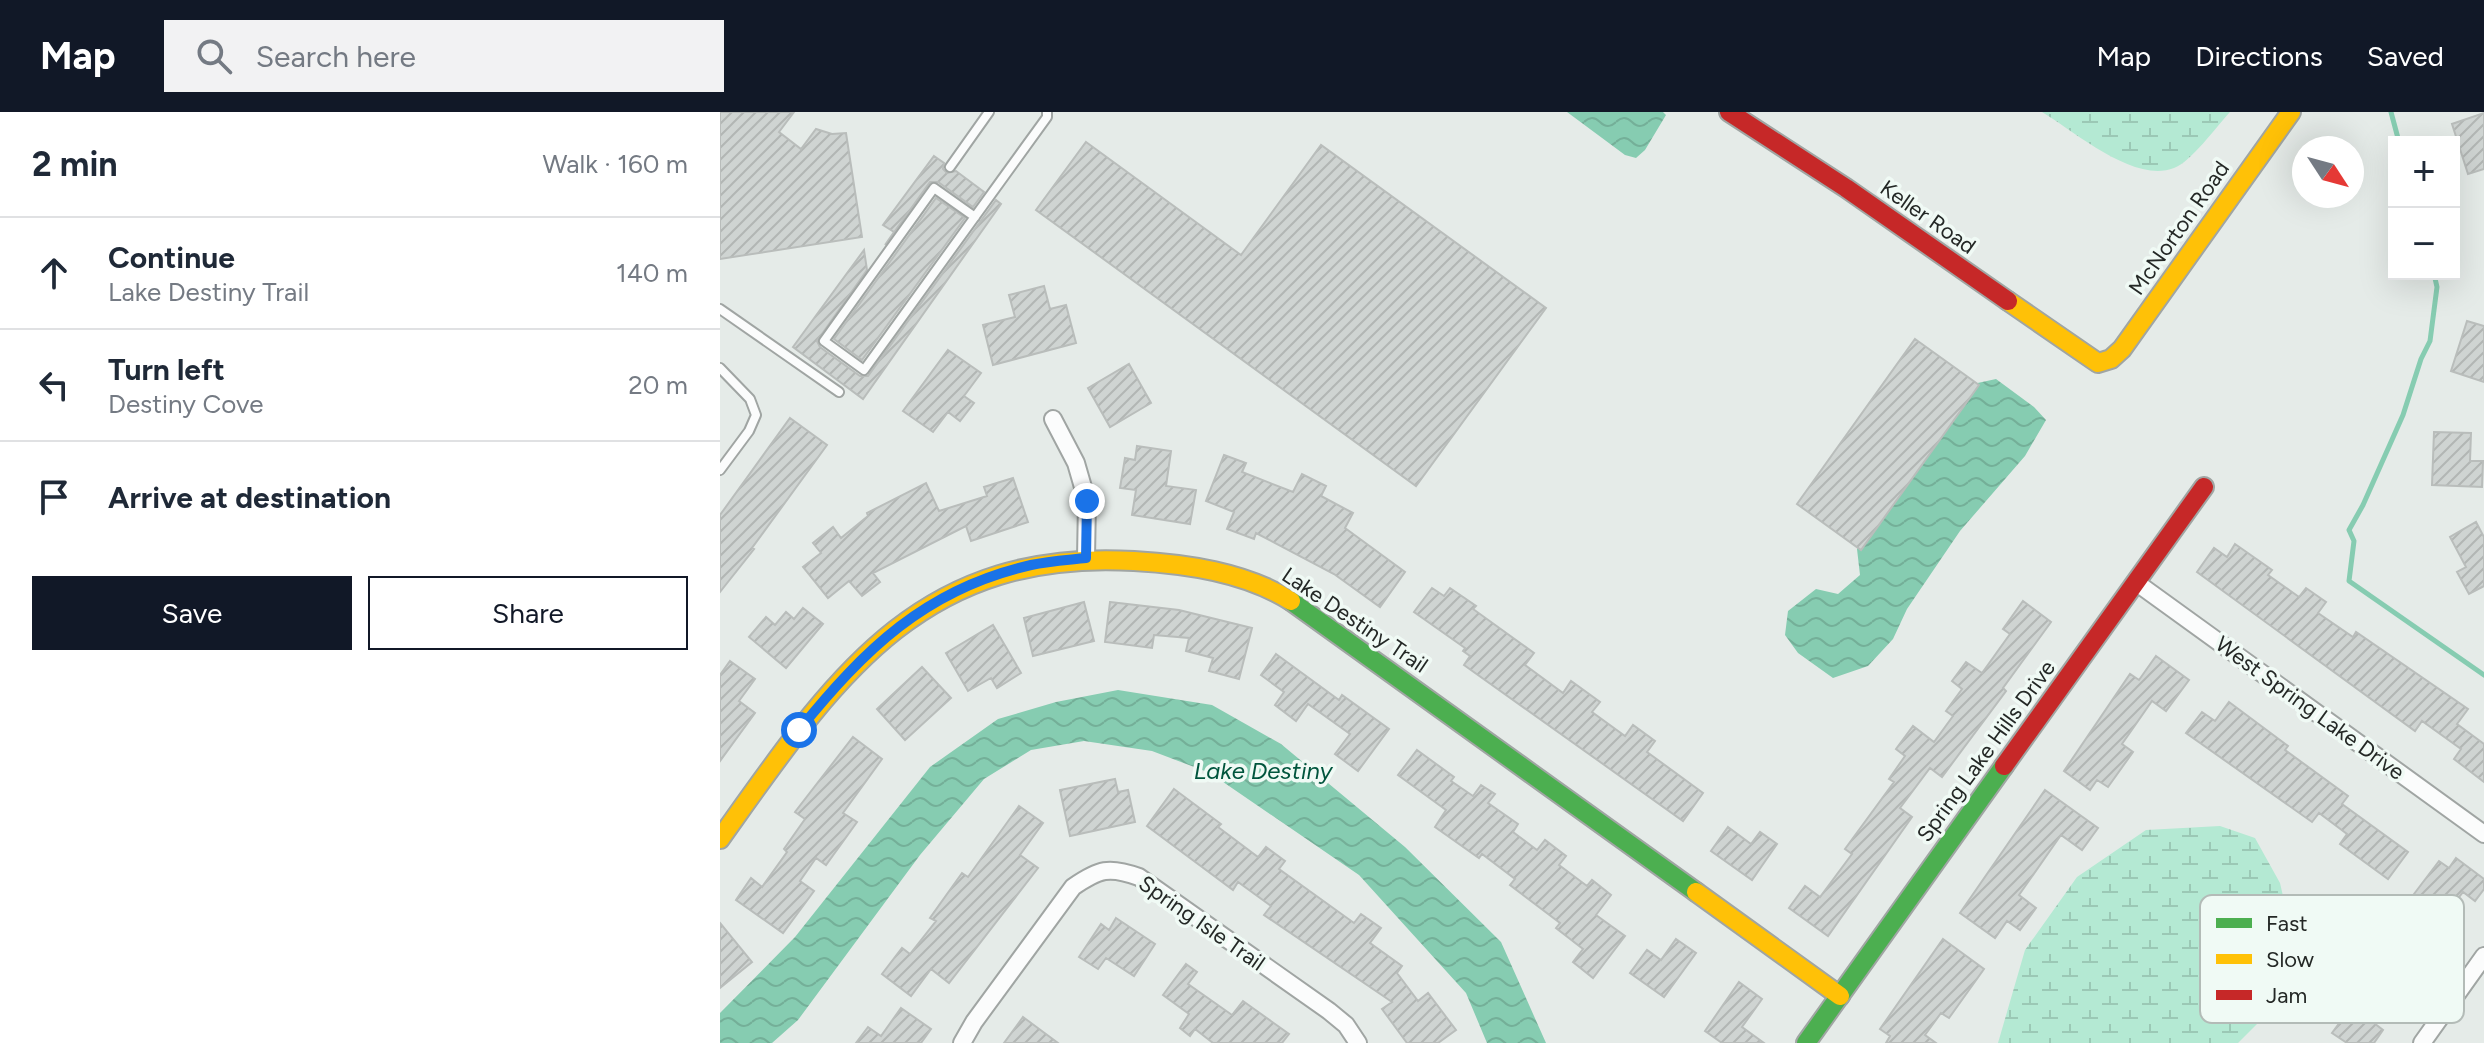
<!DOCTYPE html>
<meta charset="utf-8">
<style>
body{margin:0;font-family:Figtree,sans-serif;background:#f2f2f3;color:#1f2937}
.controls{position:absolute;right:24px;top:24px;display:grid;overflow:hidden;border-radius:0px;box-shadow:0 8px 32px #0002}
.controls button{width:72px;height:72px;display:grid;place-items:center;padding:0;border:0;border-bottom:2px solid #e0e1e3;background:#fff;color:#1f2937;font:40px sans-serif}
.compass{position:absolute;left:1572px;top:24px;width:72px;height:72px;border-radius:50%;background:#fff;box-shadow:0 8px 32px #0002;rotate:126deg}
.stop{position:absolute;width:24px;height:24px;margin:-18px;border:6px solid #1a73e8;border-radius:50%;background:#fff}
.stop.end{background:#1a73e8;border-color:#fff;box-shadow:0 2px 8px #0008}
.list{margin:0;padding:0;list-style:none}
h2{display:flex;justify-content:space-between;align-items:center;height:104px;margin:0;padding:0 32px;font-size:34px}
h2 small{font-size:26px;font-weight:400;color:#747a83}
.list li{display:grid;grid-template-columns:52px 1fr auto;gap:24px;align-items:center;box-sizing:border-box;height:112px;padding:0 32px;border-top:2px solid #e0e1e3}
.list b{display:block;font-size:30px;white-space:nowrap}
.list p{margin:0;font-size:26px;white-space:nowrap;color:#747a83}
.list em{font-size:26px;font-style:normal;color:#747a83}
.actions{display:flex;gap:16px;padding:24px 32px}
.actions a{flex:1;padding:18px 0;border:2px solid #111827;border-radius:0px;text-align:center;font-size:28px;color:#111827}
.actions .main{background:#111827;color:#fff}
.icon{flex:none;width:44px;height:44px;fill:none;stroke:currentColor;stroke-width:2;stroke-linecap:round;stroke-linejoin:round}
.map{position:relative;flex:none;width:1764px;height:931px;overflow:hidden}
header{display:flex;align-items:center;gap:48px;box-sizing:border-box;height:112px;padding:0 40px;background:#111827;color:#fff}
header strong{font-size:38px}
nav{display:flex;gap:44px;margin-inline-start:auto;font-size:28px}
.search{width:560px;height:72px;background:#f2f2f3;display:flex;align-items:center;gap:20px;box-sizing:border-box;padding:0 28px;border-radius:0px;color:#747a83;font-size:30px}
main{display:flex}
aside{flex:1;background:#fff}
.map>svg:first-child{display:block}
.wetland{fill:url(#wetland-marsh)}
.water{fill:url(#water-waves)}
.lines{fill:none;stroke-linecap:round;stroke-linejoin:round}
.stream{stroke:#86ccb1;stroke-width:5}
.building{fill:url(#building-hatch);stroke:#b9bdbb;stroke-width:2}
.lane-casing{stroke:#a0a5a3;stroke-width:12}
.street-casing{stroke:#a0a5a3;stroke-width:20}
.fast-casing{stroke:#a0a5a3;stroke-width:22}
.slow-casing{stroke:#a0a5a3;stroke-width:22}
.jam-casing{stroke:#a0a5a3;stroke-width:22}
.lane{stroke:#fbfcfc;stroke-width:8}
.street{stroke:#fbfcfc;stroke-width:16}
.fast{stroke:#4caf50;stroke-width:18}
.slow{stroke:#ffc107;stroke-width:18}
.jam{stroke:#c62828;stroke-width:18}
.route{stroke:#1a73e8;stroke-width:10}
.labels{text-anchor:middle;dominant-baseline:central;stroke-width:7;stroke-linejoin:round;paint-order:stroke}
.street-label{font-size:22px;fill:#242826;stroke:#f0faf5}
.water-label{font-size:24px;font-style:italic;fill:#00553d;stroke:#f0faf5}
.key{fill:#f0faf5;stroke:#b3bbb7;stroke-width:2}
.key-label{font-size:22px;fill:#242826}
</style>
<header>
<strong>Map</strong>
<div class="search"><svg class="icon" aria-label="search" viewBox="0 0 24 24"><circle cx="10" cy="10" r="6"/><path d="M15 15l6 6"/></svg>Search here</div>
<nav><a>Map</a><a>Directions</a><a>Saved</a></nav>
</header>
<main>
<aside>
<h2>2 min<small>Walk · 160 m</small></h2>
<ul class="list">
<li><svg class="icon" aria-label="ahead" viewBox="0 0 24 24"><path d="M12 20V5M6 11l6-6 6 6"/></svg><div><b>Continue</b><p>Lake Destiny Trail</p></div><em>140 m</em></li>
<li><svg class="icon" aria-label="left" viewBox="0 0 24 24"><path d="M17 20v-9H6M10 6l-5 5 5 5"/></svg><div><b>Turn left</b><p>Destiny Cove</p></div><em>20 m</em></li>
<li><svg class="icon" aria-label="arrive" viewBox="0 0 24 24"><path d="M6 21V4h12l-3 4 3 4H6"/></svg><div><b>Arrive at destination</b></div></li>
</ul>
<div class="actions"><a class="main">Save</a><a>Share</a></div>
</aside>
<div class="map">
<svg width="1764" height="931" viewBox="0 0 1764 931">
<defs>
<pattern id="wetland-marsh" width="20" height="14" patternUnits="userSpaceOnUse" patternTransform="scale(2)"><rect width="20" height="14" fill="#b4e9d3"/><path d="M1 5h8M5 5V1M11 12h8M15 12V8" fill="none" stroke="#9bc8b5"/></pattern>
<pattern id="water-waves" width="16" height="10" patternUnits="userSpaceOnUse" patternTransform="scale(2)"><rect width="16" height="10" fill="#86ccb1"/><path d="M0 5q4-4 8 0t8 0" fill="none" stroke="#74af98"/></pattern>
<pattern id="building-hatch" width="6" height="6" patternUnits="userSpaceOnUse" patternTransform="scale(2)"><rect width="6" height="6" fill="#cfd4d2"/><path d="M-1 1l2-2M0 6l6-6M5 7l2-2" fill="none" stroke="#b2b6b4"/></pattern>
</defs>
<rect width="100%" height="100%" fill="#e5ebe8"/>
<!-- wetland -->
<path class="wetland" d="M1322,0H1510C1496,15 1471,50 1454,56C1414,72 1354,19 1322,0Z
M1500,714L1535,726L1560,771L1578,849L1552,897L1518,931H1278L1305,838L1357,765L1426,718Z"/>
<!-- water -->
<path class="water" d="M847,0H943L946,3L925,38L916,46L905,43Z
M1276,267L1314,295L1326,308L1305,344L1240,419L1187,497L1173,527L1148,554L1113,566L1078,541L1065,523L1068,499L1096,477L1118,482L1140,463L1137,437L1253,272Z
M398,578L492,593L561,632L685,735L781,830L826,931H767L746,881L639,763L490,661L432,639L364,629L311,638L264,667L200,743L78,908L52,931H0V901L75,825L210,655L278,607L336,590Z"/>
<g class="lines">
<!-- stream -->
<path class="stream" d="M1671,0L1679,30
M1714,162L1717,175L1710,229L1701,247L1683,303L1643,393L1629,418L1634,429L1629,469L1764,563"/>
</g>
<!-- building -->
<path class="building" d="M0,0H74L59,20L81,37L96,17L112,22L126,21L142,125L0,147Z
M1764,1V57L1748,62L1732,12Z
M366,30L521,143L601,33L826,196L696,374L316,98Z
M214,44L224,51L223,57L227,61L236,59L264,80L253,95L218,70H210L165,133L174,120L163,113Z
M216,86L245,106L142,248L114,227Z
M276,88L281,92L143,287L73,235L144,138L147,158L97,229L100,235L140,264H148Z
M324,174L330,197L346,193L356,231L273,253L263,213L295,205L289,183Z
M1747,209L1764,214V270L1731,259Z
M1195,227L1259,273L1141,438L1077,392Z
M228,238L261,261L244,284L254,291L240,309L228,300L213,320L183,299Z
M409,252L431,291L390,315L368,276Z
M70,306L107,333L32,436L34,437L0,480V403Z
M1714,320L1751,321L1750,349H1763L1762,375L1712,373Z
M417,334L451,339L446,374L476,378L470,412L412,403L416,378L400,376L405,346L415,348Z
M504,343L526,351L522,360L573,380L582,362L606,374L601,384L633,401L625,416L685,460L660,495L614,462L536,421L534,427L507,417L514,400L486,389Z
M293,366L308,410L251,429L246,414L153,461L160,470L142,484L129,469L108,486L83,455L101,441L93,431L113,415L121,426L148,404L147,401L206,371L219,399L267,384L264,375Z
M1756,410L1764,425V474L1749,482L1737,460L1746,455L1730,425Z
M1515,432L1552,458L1548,463L1579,485L1586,476L1606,490L1598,501L1633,525L1636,520L1748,597L1737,612L1764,632V670L1734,647L1741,637L1702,609L1695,619L1477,460L1494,436L1507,445Z
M712,476L724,484L730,476L756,494L753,497L814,541L805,553L843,581L851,569L880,590L872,600L905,624L913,613L935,629L927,640L983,681L963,709L744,553L750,544L743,539L745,536L694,500Z
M1303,489L1331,510L1283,576L1286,579L1222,665L1210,656L1180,696L1192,705L1108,824L1069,796L1085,774L1100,785L1132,742L1125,737L1174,670L1169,667L1185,644L1176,637L1193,614L1214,630L1233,604L1226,599L1242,577L1232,569L1246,550L1262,561L1290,522L1283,517Z
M364,490L374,529L313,544L304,506Z
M390,490L459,498L532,516L519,567L489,559L493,546L466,539L469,526L434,523L432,536L385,530Z
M83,496L103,512L66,556L29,525L46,505L55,513L66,500L74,507Z
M273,513L301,561L277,576L271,566L248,579L226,541Z
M556,542L619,588L622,583L669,617L638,659L615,642L630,622L588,592L576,609L555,593L564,580L541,563Z
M1436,544L1469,568L1446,599L1432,589L1402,632L1413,640L1388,675L1377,668L1370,678L1344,659L1410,562L1419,568Z
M10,549L35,567L19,589L35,601L0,649V563Z
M202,555L231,586L185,628L157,597Z
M1509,590L1568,634L1565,638L1628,684L1622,692L1688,740L1668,767L1620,732L1627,722L1599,701L1592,710L1466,621L1482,600L1495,609Z
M133,625L162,647L123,701L137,710L106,753L96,746L80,769L94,779L63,821L16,788L31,766L42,775L67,740L64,737L85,707L75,700Z
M697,638L734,665L731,669L753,684L761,673L775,682L768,691L798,712L793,720L817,738L825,728L846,744L839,753L867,774L872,768L891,783L876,803L905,824L873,866L853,850L863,837L836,816L840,811L790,773L795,767L762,742L759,746L715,715L726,698L678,663Z
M395,667L398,680L408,678L415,710L350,724L340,678Z
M454,677L501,712L498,715L538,745L546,735L565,749L559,757L634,811L641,802L661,816L650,831L682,854L677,861L698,889L708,881L736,918L718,931H687L662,897L672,890L544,803L551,794L518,770L513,778L427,714Z
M1325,678L1378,716L1362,738L1341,723L1299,783L1316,796L1300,818L1287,809L1275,826L1240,801Z
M299,694L323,711L300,743L318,756L229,871L211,857L191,884L162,862L182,836L190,842L216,809L210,806L242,761L248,765Z
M1008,715L1031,732L1040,720L1057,732L1032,768L991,739Z
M1736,746L1764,767V777L1755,789L1743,780L1721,809L1691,786L1719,749L1729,756Z
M396,806L435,832L414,864L386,846L378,857L359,845L381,812L389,818Z
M0,811L32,850L0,876Z
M956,827L976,841L944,885L910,861L927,838L941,848Z
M1223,827L1264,857L1229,906L1221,901L1205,923L1216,931H1166L1170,924L1160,917Z
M466,852L477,860L468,872L512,903L523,889L569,922L562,931H493L475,917L470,924L460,916L469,902L443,883Z
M1019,870L1042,887L1022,915L1044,931H1002L985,919Z
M1640,883L1663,900L1654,911L1663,918L1654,931H1627L1612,921Z
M181,896L211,917L201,931H136L148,915L161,924Z
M303,905L338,931H284Z"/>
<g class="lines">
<defs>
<path id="lane" d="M230,55L269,0
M255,105L214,76L104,229L144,258L327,5V0
M0,197L119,280
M0,256L30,287L36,303L29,319L0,358"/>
<path id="street" d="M333,307L356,351L367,389L366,446
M1417,471L1764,722
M242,931L254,910L353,775C379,757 389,754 419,765L609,899L626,913L638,931
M1702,931L1764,844"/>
<path id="fast" d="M571,489L976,780
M1086,931L1284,654"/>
<path id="slow" d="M1288,189L1378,251L1391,247L1402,237L1571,0
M0,727C112,570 197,436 414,449C466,452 525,460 571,489
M976,780L1120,884"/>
<path id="jam" d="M1009,0L1126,76L1288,189
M1284,654L1484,375"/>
</defs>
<!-- lane casing -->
<use href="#lane" class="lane-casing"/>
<!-- street casing -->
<use href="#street" class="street-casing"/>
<!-- fast casing -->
<use href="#fast" class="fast-casing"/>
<!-- slow casing -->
<use href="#slow" class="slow-casing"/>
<!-- jam casing -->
<use href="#jam" class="jam-casing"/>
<!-- lane -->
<use href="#lane" class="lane"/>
<!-- street -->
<use href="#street" class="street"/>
<!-- fast -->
<use href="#fast" class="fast"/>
<!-- slow -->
<use href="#slow" class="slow"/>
<!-- jam -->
<use href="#jam" class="jam"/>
</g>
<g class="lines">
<!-- route -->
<path class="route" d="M79,618C144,538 205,477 311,453C329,449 348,448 366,446L367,389"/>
</g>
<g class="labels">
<!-- street labels -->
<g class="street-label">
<text transform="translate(1208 105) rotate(35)">Keller Road</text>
<text transform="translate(1459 116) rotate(-55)">McNorton Road</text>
<text transform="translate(635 508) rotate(34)">Lake Destiny Trail</text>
<text transform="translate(1590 596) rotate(36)">West Spring Lake Drive</text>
<text transform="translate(1266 639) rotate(-54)">Spring Lake Hills Drive</text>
<text transform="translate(482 811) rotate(35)">Spring Isle Trail</text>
</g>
<!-- water labels -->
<g class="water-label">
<text x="543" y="658">Lake Destiny</text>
</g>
</g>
<!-- legend -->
<rect x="1480" y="783" width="264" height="128" rx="12" class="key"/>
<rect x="1496" y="806" width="36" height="10" fill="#4caf50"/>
<rect x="1496" y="842" width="36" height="10" fill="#ffc107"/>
<rect x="1496" y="878" width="36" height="10" fill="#c62828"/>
<g class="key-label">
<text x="1546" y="819">Fast</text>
<text x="1546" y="855">Slow</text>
<text x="1546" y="891">Jam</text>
</g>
</svg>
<div class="controls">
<button>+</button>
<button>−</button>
</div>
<svg class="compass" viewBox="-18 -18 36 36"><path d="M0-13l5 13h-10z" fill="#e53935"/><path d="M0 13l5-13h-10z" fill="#747a83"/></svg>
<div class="stop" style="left:79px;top:618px"></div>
<div class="stop end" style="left:367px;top:389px"></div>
</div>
</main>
